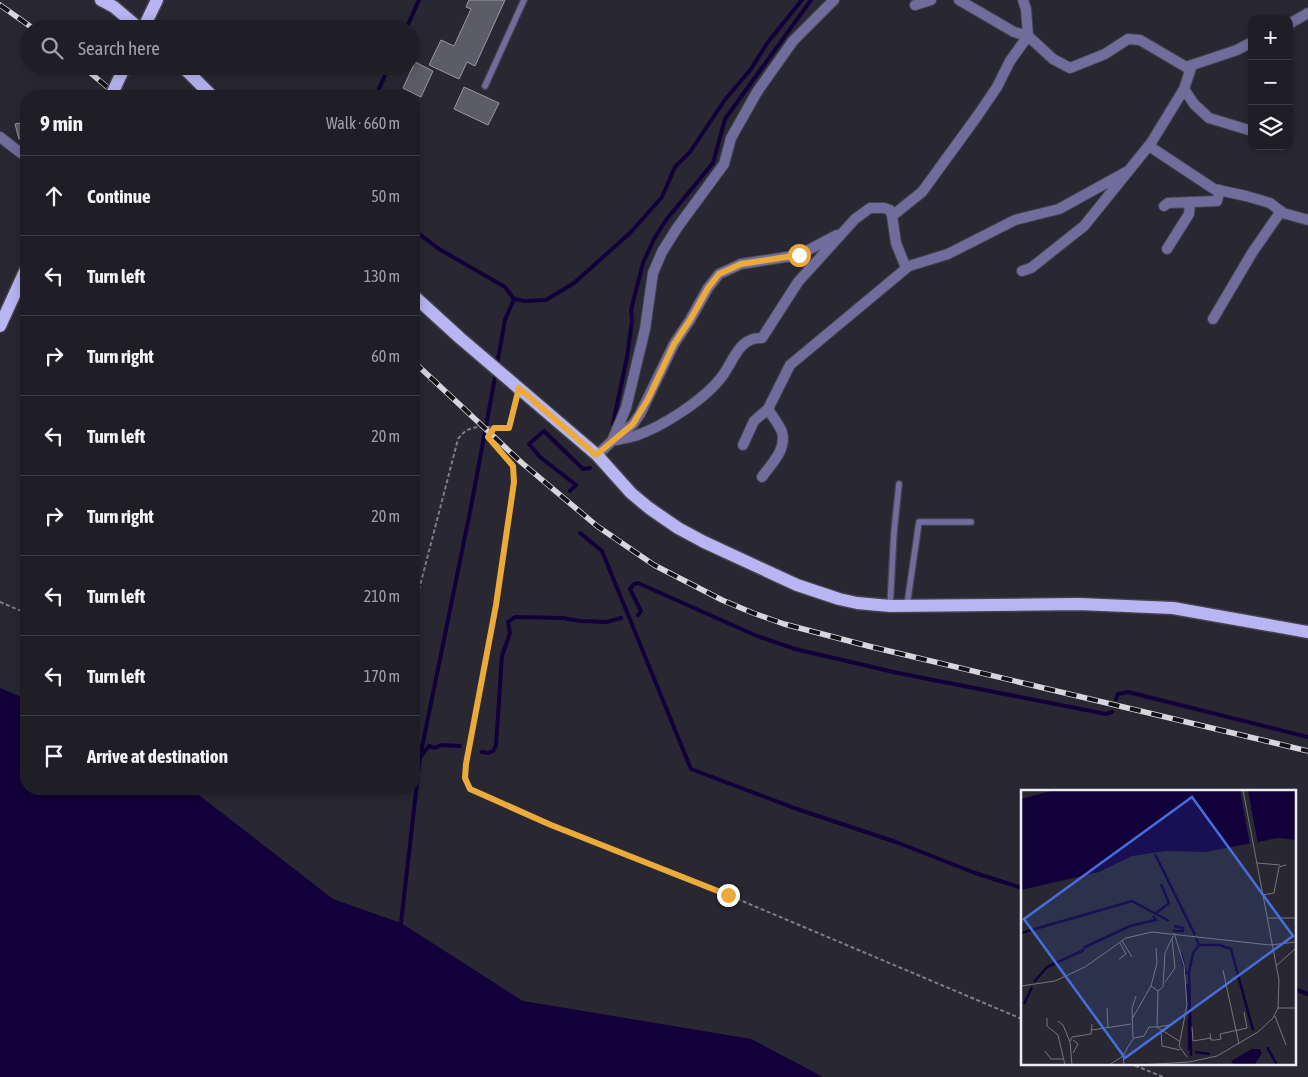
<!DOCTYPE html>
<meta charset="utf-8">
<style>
body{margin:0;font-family:"Asap Condensed",sans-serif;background:#2c2b32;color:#f1f3f6}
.controls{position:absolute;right:15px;top:15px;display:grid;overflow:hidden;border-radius:10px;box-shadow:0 2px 12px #0003}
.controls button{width:45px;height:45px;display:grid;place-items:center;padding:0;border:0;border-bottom:1px solid #3c3c43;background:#1f1e26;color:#f1f3f6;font:25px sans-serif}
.stop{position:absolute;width:15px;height:15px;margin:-11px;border:4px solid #ebaa39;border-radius:50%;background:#fff}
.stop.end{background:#ebaa39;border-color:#fff;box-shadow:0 1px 5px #0008}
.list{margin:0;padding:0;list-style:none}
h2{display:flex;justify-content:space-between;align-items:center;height:65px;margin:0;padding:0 20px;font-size:21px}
h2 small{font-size:16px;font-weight:400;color:#a1a2a7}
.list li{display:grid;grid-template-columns:32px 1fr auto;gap:15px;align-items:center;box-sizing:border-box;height:80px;padding:0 20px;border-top:1px solid #3c3c43}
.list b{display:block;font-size:19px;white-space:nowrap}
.list em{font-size:16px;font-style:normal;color:#a1a2a7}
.icon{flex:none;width:28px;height:28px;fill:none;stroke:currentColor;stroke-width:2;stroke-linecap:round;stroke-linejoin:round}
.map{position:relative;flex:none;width:1308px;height:1077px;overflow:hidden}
.search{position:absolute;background:#1f1e26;box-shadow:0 2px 12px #0003;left:20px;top:20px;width:400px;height:55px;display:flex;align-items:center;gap:12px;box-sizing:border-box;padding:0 18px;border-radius:28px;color:#a1a2a7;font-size:19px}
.panel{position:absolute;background:#1f1e26;box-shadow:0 2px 12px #0003;left:20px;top:90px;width:400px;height:705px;border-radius:20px}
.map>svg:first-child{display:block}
.water{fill:#11003a}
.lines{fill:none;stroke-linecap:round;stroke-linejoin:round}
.stream{stroke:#11003a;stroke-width:4}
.building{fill:#5c5c67;stroke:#9999a5}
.lane-casing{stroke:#44434d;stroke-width:8}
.street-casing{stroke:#44434d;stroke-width:12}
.primary-casing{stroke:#44434d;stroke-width:15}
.path{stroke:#7f7e86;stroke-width:2;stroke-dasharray:4 2.5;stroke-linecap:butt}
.lane{stroke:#706d9d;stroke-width:5.5}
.street{stroke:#706d9d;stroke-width:10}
.primary{stroke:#b9b5f2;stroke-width:12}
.rail-casing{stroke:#d6d6dc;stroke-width:5.5}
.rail{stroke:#121216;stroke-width:4;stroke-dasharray:11;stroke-linecap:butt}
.primary-bridge-casing{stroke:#44434d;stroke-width:15;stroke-linecap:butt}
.primary-bridge{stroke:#b9b5f2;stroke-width:12}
.route{stroke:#ebaa39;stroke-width:6}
.inset-river{fill:none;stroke:#11003a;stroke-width:2.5}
.inset-road{fill:none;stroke:#77767f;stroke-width:1}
.view{fill:#466edd;fill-opacity:0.15;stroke:#466edd;stroke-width:2.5}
.inset-edge{fill:none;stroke:#ececf2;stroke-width:2.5}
</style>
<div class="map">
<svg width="1308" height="1077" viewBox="0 0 1308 1077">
<rect width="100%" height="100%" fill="#292832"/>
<!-- water -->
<path class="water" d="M0,688L26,699V789H191L333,899L401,923L523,1001L751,1039L823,1077H0Z"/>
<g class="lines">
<!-- stream -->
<path class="stream" d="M406,29L419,0
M376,96L389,66
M414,230L439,249L505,287L514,299
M497,365L505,320L514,299L525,301L546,300L574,283L630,233L662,197L675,167L690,152L724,101L751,69L768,42L802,0
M613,424L627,357L632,321L631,310L643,263L654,239L666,220L713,163L725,119L811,0
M570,491L576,485L540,457L529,444L544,431L583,469L590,468
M580,533L602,551L691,769L797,809L896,842L975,873L1022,888
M638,615L641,611L630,589L634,584L638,583L757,636L795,649L898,673L1106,714L1112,712
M1116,699L1118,694L1128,692L1308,737
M482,752L488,753L493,751L496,746L502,656L510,633L508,622L515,617L563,618L580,621L607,622L621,618
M421,756L429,746L435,748L441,745L460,746
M401,923L420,757L471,507L496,372
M1294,989L1308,994"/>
</g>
<!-- building -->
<path class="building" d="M469,0H505L475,66L467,62L459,79L429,65L441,40L454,46L471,9L466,7Z
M415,62L433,71L421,97L403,88Z
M464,87L499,103L488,125L454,109Z
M26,122V138L19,139L15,124Z"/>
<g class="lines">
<defs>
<path id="lane" d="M485,86L524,0
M907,605L919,522H971
M890,606L894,532L899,484"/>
<path id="street" d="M1023,0L1026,9L1028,36L1053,59L1070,68L1105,54L1128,39L1140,40L1186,67L1237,50L1252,42
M915,5L931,0
M1289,24L1308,13
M1184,89L1194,104L1209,118L1252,131
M0,137L26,157
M1149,146L1214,189L1246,196L1270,203L1283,213L1308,220
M1164,206L1168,203L1217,201L1220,190
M1167,249L1189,214L1190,202
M906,268L896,243L892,216L922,192L978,115L997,87L1010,61L1028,36L1014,32L959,0
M1022,271L1031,268L1084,226L1151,143L1184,89L1192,65
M1213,319L1252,253L1281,211
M615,438L633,424L640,414L674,344L690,320L708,288L719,274L741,264L799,255L837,235
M612,441C620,439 628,438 635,436C662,427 706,399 723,375C734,360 739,337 762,338L798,282L855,219L870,208H884L890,210L892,216
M743,445L754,421L768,409L790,365L909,266L948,254L1015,220L1059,209L1128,171
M597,455L612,441L626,408L645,329L653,273L662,252L677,228L724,164L731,138L757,92L793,41L834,0
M762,477C771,464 787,450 782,432C779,424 772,416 768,409"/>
<path id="primary" d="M101,0L114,7L140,29
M143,29L157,0
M182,66L212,96
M414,296L460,338L597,455L631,493L649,508L678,528L704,542L797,585L839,599L857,603L890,606L1079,604L1173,608L1308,632
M0,326L26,269"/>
</defs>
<!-- lane casing -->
<use href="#lane" class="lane-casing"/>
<!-- street casing -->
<use href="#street" class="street-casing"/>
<!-- primary casing -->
<use href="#primary" class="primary-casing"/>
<!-- path -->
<path class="path" d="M516,402L509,428L494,427L488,437L513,466V482L496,605L466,764L465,778L470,789L551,825L728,895L1022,1019
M0,602L26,613
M414,609L458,439C468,425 478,427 494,427
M1129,1063L1163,1077"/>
<!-- lane -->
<use href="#lane" class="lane"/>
<!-- street -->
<use href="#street" class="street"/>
<!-- primary -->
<use href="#primary" class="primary"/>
<defs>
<path id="rail" d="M0,5L34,29
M82,66L118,96
M414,362L522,463L597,526L654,565L722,600L753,613L784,624L868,646L1308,751"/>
</defs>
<!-- rail casing -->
<use href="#rail" class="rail-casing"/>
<!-- rail -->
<use href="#rail" class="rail"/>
<defs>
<path id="primary-bridge" d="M111,96L125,66"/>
</defs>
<!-- primary-bridge casing -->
<use href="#primary-bridge" class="primary-bridge-casing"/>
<!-- primary-bridge -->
<use href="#primary-bridge" class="primary-bridge"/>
</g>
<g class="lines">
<!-- route -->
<path class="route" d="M728,895L551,825L470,789L465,778L466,764L496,605L514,482L513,466L488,437L494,428H509L519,388L596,455L633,424L648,399L674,344L690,320L708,288L719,274L741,264L799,255"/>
</g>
<!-- overview -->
<g transform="translate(1021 790)">
<rect width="275" height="275" fill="#292832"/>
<path d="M34,0H275V50L257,48L184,62L145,61L111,66L78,82L0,100V9ZM231,259H239L241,263L234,274L213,275L210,271Z" fill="#11003a"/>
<path d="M219,0H227L237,54L229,55Z" fill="#292832"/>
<path class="inset-river" d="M134,64L174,145M134,124L148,113L140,94M152,141H162V138L153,136M0,143L111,111L148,131M179,155H199L210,159L232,240M62,158L109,136L135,130L132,126M160,163L165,185M13,192L26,177L63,160M166,194L168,224M3,214L11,197M168,228V260M246,257L256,275M174,262L189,264M170,266L168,182L172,163L178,155L175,148"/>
<path class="inset-road" d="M236,73L259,75M242,105L253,103L258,77L265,75M246,128H275M153,143L163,175L166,215L158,256L166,267M101,151L111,167M98,169L105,164L99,153M255,176L275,158M202,180L218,254M144,192L154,178L151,149M0,196L34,191L64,177L105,148L131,142L249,155L275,152M130,196L137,201L136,237L149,235L154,231M137,201L142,197L144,163L152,146M86,218L87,238M257,218H275M275,218V196M254,226L265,255M26,228V236L37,245L44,275M111,229L130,196L136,173L135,158M37,231L42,235L49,252L51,275M171,237L172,251L190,248M71,240L110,234M140,241L141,256L159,260M189,243L190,250H194L200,249L199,244L226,238L223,222M112,248L111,218L115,206M52,250L57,254L52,263M49,251L51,247L70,244L71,234M24,261L30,269H42M88,275L102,266M103,275L102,266L108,255L113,248L123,246L128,237H136L158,251M118,275L168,272L196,266L237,242L252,228L257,218L258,190L222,0"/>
<path class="view" d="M171,7L272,146L104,268L3,129Z"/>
<rect width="275" height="275" class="inset-edge"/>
</g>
</svg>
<div class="controls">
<button>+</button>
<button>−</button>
<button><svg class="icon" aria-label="layers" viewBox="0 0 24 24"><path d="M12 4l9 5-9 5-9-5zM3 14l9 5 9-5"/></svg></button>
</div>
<div class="stop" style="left:799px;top:255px"></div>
<div class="stop end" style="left:728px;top:895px"></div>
<div class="search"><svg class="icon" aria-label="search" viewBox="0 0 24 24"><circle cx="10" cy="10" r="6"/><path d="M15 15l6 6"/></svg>Search here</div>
<section class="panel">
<h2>9 min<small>Walk · 660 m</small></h2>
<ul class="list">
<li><svg class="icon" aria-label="ahead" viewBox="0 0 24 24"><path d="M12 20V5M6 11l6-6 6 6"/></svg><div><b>Continue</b></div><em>50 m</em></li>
<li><svg class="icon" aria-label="left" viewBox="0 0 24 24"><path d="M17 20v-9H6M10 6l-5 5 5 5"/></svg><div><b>Turn left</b></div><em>130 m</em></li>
<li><svg class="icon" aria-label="right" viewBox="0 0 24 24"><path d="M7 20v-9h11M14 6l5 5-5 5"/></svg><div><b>Turn right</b></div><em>60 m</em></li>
<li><svg class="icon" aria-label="left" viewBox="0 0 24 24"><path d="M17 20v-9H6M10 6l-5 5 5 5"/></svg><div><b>Turn left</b></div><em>20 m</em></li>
<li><svg class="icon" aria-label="right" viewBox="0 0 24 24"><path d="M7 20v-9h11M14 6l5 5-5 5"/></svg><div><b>Turn right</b></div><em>20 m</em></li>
<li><svg class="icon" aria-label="left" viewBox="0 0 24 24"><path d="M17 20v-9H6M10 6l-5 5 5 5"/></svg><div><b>Turn left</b></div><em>210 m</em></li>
<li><svg class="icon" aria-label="left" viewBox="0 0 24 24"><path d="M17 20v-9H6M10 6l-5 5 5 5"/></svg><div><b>Turn left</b></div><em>170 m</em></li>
<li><svg class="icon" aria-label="arrive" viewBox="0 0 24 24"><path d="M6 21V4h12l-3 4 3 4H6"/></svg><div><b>Arrive at destination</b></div></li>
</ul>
</section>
</div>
